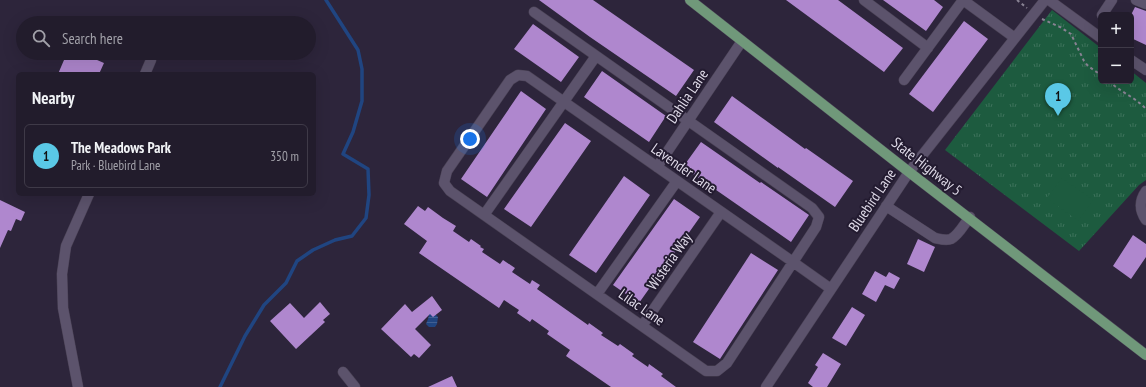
<!DOCTYPE html>
<meta charset="utf-8">
<style>
body{margin:0;font-family:"PT Sans Narrow",sans-serif;background:#2a2534;color:#f1f3f6}
.controls{position:absolute;right:12px;top:12px;display:grid;overflow:hidden;border-radius:6px;box-shadow:0 4px 16px #0002}
.controls button{width:36px;height:36px;display:grid;place-items:center;padding:0;border:0;border-bottom:1px solid #3f3a48;background:#221c2c;color:#f1f3f6;font:20px sans-serif}
.you{position:absolute;left:470px;top:139px;width:14px;height:14px;margin:-10px;border:3px solid #fff;border-radius:50%;background:#1a73e8;box-shadow:0 0 0 6px #1a73e833}
.badge{display:grid;place-items:center;width:26px;height:26px;border-radius:50%;background:#5ac8e6;color:#111;font-size:13px;font-weight:700}
.pin{position:absolute;translate:-50% -33px;filter:drop-shadow(0 1px 2px #0008)}
.pin::after{content:'';position:absolute;top:21px;width:14px;height:12px;background:inherit;clip-path:polygon(0 0,100% 0,50% 100%)}
.list{margin:0;padding:0;list-style:none}
h2{display:flex;justify-content:space-between;align-items:center;height:52px;margin:0;padding:0 16px;font-size:17px}
h2 small{font-size:13px;font-weight:400;color:#a2a1a9}
.list li{display:grid;grid-template-columns:26px 1fr auto;gap:12px;align-items:center;box-sizing:border-box;height:64px;margin:0 8px 8px;padding:0 8px;border:1px solid #3f3a48;border-radius:6px}
.list b{display:block;font-size:15px;white-space:nowrap}
.list p{margin:0;font-size:13px;white-space:nowrap;color:#a2a1a9}
.list em{font-size:13px;font-style:normal;color:#a2a1a9}
.icon{flex:none;width:22px;height:22px;fill:none;stroke:currentColor;stroke-width:2;stroke-linecap:round;stroke-linejoin:round}
.map{position:relative;flex:none;width:1146px;height:387px;overflow:hidden}
.search{position:absolute;background:#221c2c;box-shadow:0 4px 16px #0002;left:16px;top:16px;width:300px;height:44px;display:flex;align-items:center;gap:10px;box-sizing:border-box;padding:0 14px;border-radius:22px;color:#a2a1a9;font-size:15px}
.panel{position:absolute;background:#221c2c;box-shadow:0 4px 16px #0002;left:16px;top:72px;width:300px;height:124px;border-radius:6px}
.map>svg:first-child{display:block}
.grass{fill:url(#grass-tufts)}
.garden{fill:#1d5b3f}
.water{fill:url(#water-rules)}
.lines{fill:none;stroke-linecap:round;stroke-linejoin:round}
.stream{stroke:#204581;stroke-width:3.5}
.building{fill:#af87ce}
.minor-casing{stroke:#4a4255;stroke-width:11}
.major-casing{stroke:#4a4255;stroke-width:11}
.path{stroke:#888293;stroke-width:2;stroke-dasharray:3 3;stroke-linecap:butt}
.minor{stroke:#5c536c;stroke-width:10}
.major{stroke:#70987a;stroke-width:10}
.labels{text-anchor:middle;dominant-baseline:central;stroke-width:4;stroke-linejoin:round;paint-order:stroke}
.street-label{font-size:15px;fill:#dfdae8;stroke:#231b30}
</style>
<div class="map">
<svg width="1146" height="387" viewBox="0 0 1146 387">
<defs>
<pattern id="grass-tufts" width="24" height="20" patternUnits="userSpaceOnUse"><rect width="24" height="20" fill="#1d5b3f"/><path d="M3 7l-1-3M5 7V3M7 7l1-3M15 17l-1-3M17 17v-4M19 17l1-3" fill="none" stroke="#3d725b"/></pattern>
<pattern id="water-rules" width="6" height="5" patternUnits="userSpaceOnUse"><rect width="6" height="5" fill="#204581"/><path d="M0 2.5h6" fill="none" stroke="#405f93"/></pattern>
</defs>
<rect width="100%" height="100%" fill="#2d253b"/>
<!-- grass -->
<path class="grass" d="M1052,10L1101,48V81H1131V71L1146,83V180L1139,185L1079,251L945,150Z"/>
<!-- garden -->
<path class="garden" d="M1062,178L1093,200L1078,221L1047,198Z"/>
<!-- water -->
<path class="water" d="M423,307L436,315L438,317L437,324L435,327H429L426,324L428,319L429,315Z"/>
<g class="lines">
<!-- stream -->
<path class="stream" d="M220,387L245,336L264,305L286,283L297,261L313,250L335,240L352,236L366,218L369,195L368,169L343,154L353,132L362,101V69L358,50L326,0"/>
</g>
<!-- building -->
<path class="building" d="M539,0H593L694,70L676,96L590,37Z
M786,0H838L903,48L884,72Z
M883,0H934L943,7L926,31Z
M1135,7L1146,11V45L1131,38V15Z
M964,21L988,39L933,112L909,94Z
M533,24L579,57L561,82L514,49Z
M67,53H81L104,63L99,74H58Z
M602,71L666,116L649,142L584,97Z
M521,91L546,109L487,197L461,179Z
M732,96L805,149L806,148L853,181L835,207L778,167V168L714,122Z
M565,123L591,141L531,227L504,209Z
M701,142L760,183L761,182L809,215L791,242L683,167Z
M624,176L650,195L596,273L569,255Z
M674,199L700,217L639,303L613,285Z
M0,200L25,212L21,221L16,219L11,231L8,230L0,248Z
M418,206L425,211L428,207L443,218L456,226L453,231L469,242L471,239L481,246L480,247L484,249L482,252L500,264L503,260L515,268L512,272L530,284L532,280L540,285L537,289L588,325L589,323L603,333L601,335L618,346L620,344L634,354L632,356L648,367L649,364L663,374L661,376L676,387H611L566,356L570,350L547,334L549,331L532,319L530,322L517,313L519,310L504,300L499,308L419,253L427,241L404,224Z
M1133,235L1146,244V257L1131,279L1113,266Z
M918,239L935,247L924,272L907,264Z
M751,253L778,270L720,359L693,342Z
M875,271L886,277L889,272L900,278L894,289L885,285L876,302L862,294Z
M432,296L442,310L433,317L430,314L415,329L431,345L419,358L414,354L411,357L381,329L405,304L412,312Z
M320,302L330,314L323,320L325,322L296,349L270,321L290,303L304,318Z
M852,307L865,315L846,346L832,338Z
M823,353L841,364L827,387H813L808,383L818,367L815,365Z
M452,376L457,387H428Z"/>
<g class="lines">
<defs>
<path id="minor" d="M864,0L928,48
M963,0L1015,38
M1049,0L1101,38
M1136,0L1146,4
M534,12L812,208L819,217L816,227L727,363L717,371H706L450,191L444,183L447,171L510,80L518,75L527,76L793,262L831,289
M1102,15L1112,0
M1131,60L1146,70
M145,74L151,60
M904,80L963,0
M657,167L742,41
M1146,191C1139,201 1139,210 1146,220
M886,206L935,238C940,239 946,241 951,239C959,235 964,224 970,217
M484,215L596,56
M597,294L677,181
M642,326L721,212
M343,372L355,387
M78,387L63,308L62,274L66,246L89,194
M766,387L909,172L1045,0"/>
<path id="major" d="M690,0L909,172L1146,355"/>
</defs>
<!-- minor casing -->
<use href="#minor" class="minor-casing"/>
<!-- major casing -->
<use href="#major" class="major-casing"/>
<!-- path -->
<path class="path" d="M1017,0L1027,8
M1042,19L1060,27L1071,34L1084,61L1088,66L1101,75
M1109,81C1120,92 1135,97 1146,109"/>
<!-- minor -->
<use href="#minor" class="minor"/>
<!-- major -->
<use href="#major" class="major"/>
</g>
<g class="labels">
<!-- street labels -->
<g class="street-label">
<text transform="translate(687 96) rotate(-56)">Dahlia Lane</text>
<text transform="translate(927 166) rotate(38)">State Highway 5</text>
<text transform="translate(684 168) rotate(35)">Lavender Lane</text>
<text transform="translate(872 200) rotate(-56)">Bluebird Lane</text>
<text transform="translate(669 261) rotate(-55)">Wisteria Way</text>
<text transform="translate(642 307) rotate(35)">Lilac Lane</text>
</g>
</g>
</svg>
<div class="controls">
<button>+</button>
<button>−</button>
</div>
<div class="you"></div>
<div class="pin badge" style="left:1058px;top:116px">1</div>
<div class="search"><svg class="icon" aria-label="search" viewBox="0 0 24 24"><circle cx="10" cy="10" r="6"/><path d="M15 15l6 6"/></svg>Search here</div>
<section class="panel">
<h2>Nearby<small></small></h2>
<ul class="list">
<li><span class="badge">1</span><div><b>The Meadows Park</b><p>Park · Bluebird Lane</p></div><em>350 m</em></li>
</ul>
</section>
</div>
